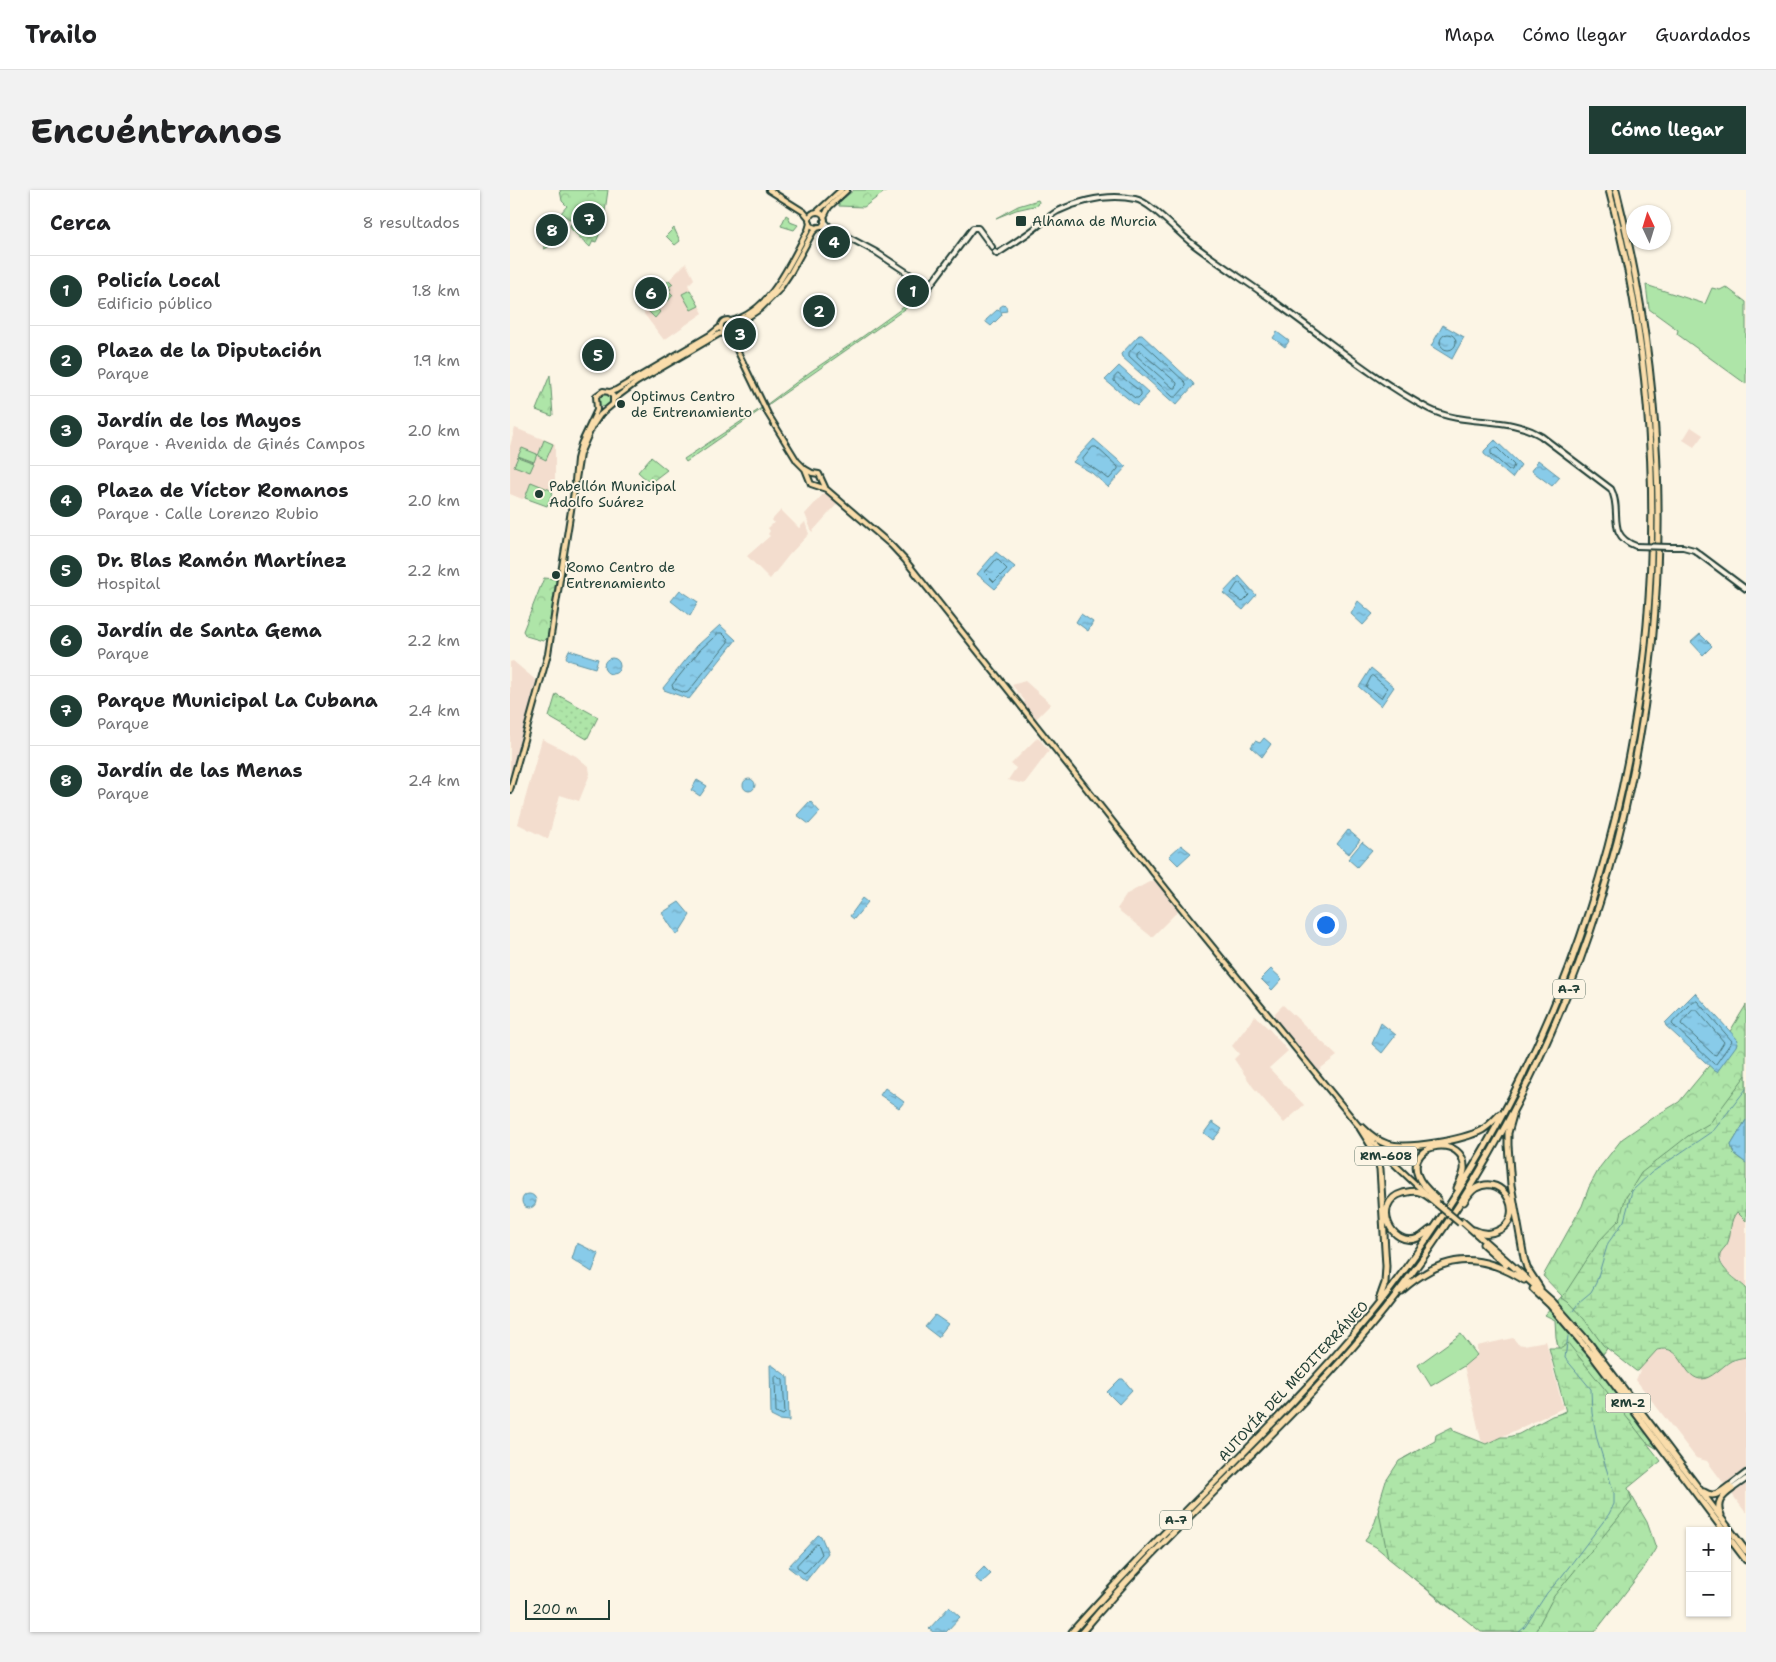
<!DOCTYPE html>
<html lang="es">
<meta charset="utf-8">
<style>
body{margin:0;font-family:"Shantell Sans",sans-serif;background:#f2f2f2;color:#202124}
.controls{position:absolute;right:15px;bottom:15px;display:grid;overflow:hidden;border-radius:0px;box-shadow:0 1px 4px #0004}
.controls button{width:45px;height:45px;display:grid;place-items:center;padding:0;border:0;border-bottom:1px solid #e0e0e0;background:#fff;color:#202124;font:25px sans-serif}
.compass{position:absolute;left:1116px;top:15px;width:45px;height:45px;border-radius:50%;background:#fff;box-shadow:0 1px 4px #0004;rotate:356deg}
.scale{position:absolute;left:15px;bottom:12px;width:85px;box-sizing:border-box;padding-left:5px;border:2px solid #1f3d34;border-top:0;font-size:14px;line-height:18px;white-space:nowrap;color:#1f3d34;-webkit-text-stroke:4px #fcf5e5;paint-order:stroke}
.you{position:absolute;left:815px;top:734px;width:18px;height:18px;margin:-12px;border:4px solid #fff;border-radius:50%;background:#1a73e8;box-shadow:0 0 0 8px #1a73e833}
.badge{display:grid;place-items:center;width:32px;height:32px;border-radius:50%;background:#1f3d34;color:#fff;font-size:16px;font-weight:700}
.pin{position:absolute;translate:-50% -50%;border:2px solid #fff;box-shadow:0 1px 5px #0006}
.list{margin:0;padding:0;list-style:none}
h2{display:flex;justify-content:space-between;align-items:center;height:65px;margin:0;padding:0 20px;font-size:21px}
h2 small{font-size:16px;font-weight:400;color:#757577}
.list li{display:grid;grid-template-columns:32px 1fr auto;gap:15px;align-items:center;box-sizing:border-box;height:70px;padding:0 20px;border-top:1px solid #e0e0e0}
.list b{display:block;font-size:19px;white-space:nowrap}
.list p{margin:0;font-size:16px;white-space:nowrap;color:#757577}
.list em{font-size:16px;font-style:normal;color:#757577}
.map{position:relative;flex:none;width:1236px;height:1442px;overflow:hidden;border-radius:0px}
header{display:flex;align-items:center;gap:30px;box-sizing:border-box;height:70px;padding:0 25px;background:#fff;border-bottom:1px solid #e0e0e0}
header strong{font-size:24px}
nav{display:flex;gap:28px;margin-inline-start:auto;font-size:18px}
.intro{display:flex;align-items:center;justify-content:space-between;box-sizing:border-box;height:120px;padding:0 30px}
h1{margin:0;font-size:35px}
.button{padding:12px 22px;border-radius:0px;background:#1f3d34;color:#fff;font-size:18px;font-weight:700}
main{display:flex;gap:30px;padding:0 30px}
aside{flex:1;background:#fff;border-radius:0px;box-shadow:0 1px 4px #0004}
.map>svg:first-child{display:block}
.built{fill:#f3ddce}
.grass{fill:#aee5a8;stroke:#66916e}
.forest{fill:url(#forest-crowns);stroke:#66916e}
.wetland{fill:url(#wetland-marsh);stroke:#66916e}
.garden{fill:url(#garden-dots);stroke:#66916e}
.water{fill:url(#water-ripples);stroke:#5e92a1}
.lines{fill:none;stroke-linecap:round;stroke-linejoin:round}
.shore{stroke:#49767c;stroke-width:1}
.stream{stroke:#5e92a1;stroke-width:1}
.secondary-casing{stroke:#1f3d34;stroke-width:8}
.primary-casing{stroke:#1f3d34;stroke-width:8}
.highway-casing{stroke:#1f3d34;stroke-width:9}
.secondary{stroke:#fcf5e5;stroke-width:4}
.primary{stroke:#faddab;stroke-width:4}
.highway{stroke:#faddab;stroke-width:5}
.secondary-bridge-casing{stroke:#1f3d34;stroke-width:8;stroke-linecap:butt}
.highway-bridge-casing{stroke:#1f3d34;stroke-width:9;stroke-linecap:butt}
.secondary-bridge{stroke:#fcf5e5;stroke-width:4}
.highway-bridge{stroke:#faddab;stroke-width:5}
.poi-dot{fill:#1f3d34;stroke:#fcf5e5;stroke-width:2}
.labels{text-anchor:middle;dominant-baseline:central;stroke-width:4;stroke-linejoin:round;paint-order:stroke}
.shield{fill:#fcf5e5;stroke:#617469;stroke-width:1}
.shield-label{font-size:12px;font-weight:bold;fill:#1f3d34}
.poi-label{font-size:14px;fill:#1f3d34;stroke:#fcf5e5;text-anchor:start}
.street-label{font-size:14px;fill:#1f3d34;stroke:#fcf5e5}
</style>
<header>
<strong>Trailo</strong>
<nav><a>Mapa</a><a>Cómo llegar</a><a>Guardados</a></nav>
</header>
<div class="intro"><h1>Encuéntranos</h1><a class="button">Cómo llegar</a></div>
<main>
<aside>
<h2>Cerca<small>8 resultados</small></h2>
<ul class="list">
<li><span class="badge">1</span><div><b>Policía Local</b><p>Edificio público</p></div><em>1.8 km</em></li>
<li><span class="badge">2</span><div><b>Plaza de la Diputación</b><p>Parque</p></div><em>1.9 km</em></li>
<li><span class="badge">3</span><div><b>Jardín de los Mayos</b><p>Parque · Avenida de Ginés Campos</p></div><em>2.0 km</em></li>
<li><span class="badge">4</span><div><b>Plaza de Víctor Romanos</b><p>Parque · Calle Lorenzo Rubio</p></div><em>2.0 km</em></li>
<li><span class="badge">5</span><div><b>Dr. Blas Ramón Martínez</b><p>Hospital</p></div><em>2.2 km</em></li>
<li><span class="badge">6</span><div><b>Jardín de Santa Gema</b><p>Parque</p></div><em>2.2 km</em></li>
<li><span class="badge">7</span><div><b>Parque Municipal La Cubana</b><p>Parque</p></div><em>2.4 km</em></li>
<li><span class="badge">8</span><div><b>Jardín de las Menas</b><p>Parque</p></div><em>2.4 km</em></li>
</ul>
</aside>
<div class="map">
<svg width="1236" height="1442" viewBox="0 0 1236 1442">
<defs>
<pattern id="forest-crowns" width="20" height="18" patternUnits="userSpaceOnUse" patternTransform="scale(1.25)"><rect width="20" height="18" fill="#aee5a8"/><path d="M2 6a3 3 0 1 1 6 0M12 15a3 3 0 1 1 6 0" fill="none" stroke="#95c591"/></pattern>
<pattern id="wetland-marsh" width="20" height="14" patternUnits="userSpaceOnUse" patternTransform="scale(1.25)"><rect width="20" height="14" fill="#aee5a8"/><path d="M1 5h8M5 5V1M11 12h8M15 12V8" fill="none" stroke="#95c591"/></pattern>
<pattern id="garden-dots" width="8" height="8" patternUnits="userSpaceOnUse" patternTransform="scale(1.25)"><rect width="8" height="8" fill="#aee5a8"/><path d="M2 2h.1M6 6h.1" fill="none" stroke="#95c591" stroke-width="1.8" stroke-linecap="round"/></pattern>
<pattern id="water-ripples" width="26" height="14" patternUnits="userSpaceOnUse" patternTransform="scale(1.25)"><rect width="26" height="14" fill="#88cbe9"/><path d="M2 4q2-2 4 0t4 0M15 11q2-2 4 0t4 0" fill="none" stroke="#6fa6be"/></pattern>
</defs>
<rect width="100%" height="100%" fill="#fcf5e5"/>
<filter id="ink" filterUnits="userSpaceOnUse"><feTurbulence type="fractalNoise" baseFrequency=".02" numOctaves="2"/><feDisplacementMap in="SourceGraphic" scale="10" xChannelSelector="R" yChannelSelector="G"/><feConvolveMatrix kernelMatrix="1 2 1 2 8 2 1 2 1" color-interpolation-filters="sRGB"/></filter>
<g filter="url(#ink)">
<!-- built -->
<path class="built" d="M176,73L184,89L178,95L193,123L154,150L134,124L136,115L141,110L148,117L156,110L163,105L159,101V97L162,94L159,90Z
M1181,237L1193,245L1184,257L1173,250Z
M5,238L45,254V291L43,301L21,293L15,308L12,309L0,304V256Z
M315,302L328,313L302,342L295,324Z
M271,320L289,338L295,332L299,344L279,365L260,389L237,366L260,346L258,344L260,341L258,338L264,333L262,330Z
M3,471L28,492L0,591V472Z
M515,491L541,514L525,530L512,514L515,511L502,495Z
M528,547L539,561L514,594L498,590L506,578L501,574Z
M32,549L66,566L79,577L80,584L69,611L50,605L38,649L8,634Z
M641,691H647L669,720L642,747L607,719L617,704Z
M773,815L827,866L807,881L765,828V823Z
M745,826L759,839L778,861L759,878L794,915L774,933L743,897L724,869L729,864L722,856Z
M1227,1022L1236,1031V1098L1214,1078L1209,1067L1211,1061L1218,1054L1222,1027Z
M1003,1148L1008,1154L1014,1155L1036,1151L1053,1218L976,1254L971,1250L954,1176L967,1165V1156Z
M1151,1159L1158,1160L1165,1163L1183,1185L1199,1187L1220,1172L1236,1167V1323L1197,1271L1186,1268L1126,1190L1131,1178L1145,1162Z"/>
<!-- grass -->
<path class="grass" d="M159,90L163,94L159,97L161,99L159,101L163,105L158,111L155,110L148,117L141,110Z
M1136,95L1195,114L1202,98L1210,100L1216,97L1236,112V194L1167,144L1168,140L1139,119Z
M180,100L189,116L181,120L172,104Z
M141,112L150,122L145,128L135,118Z
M88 210a7 7 0 1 1 14 0a7 7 0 1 1-14 0Z
M34,250L43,254L36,270L28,266Z
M12,258L27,264L24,272L8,266Z
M8,267L24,273L20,282L4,276Z
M21,292L43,301L37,316L15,308Z
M951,1144L967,1165L954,1176L921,1196L908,1175Z"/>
<!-- forest -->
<path class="forest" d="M50,0H98L93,36L86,52L83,51L80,57L61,39L60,35L65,32L64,28L59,29L51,23L57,16L52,11Z
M344,0H377L354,17L329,16V12Z
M37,24L50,36L46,54L34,59V44Z
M164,38L170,51L165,55L156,46Z
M416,101L418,103L176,272L174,269L256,215L300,182L352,147Z
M40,185L43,225L42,226L26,220Z
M141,267L157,280L140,293L128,282Z
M34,388L46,389L38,448L33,451L16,446L13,441Z
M1236,815V965L1104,1133L1096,1160L1087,1172L1150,1256L1146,1258L1134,1251L1105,1277L1137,1332L1146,1358L1132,1381L1085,1442H973L933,1413L866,1357L855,1351L865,1332L873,1304L894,1268L914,1257L948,1245L974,1255L1009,1245L1076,1210L1050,1166L1046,1147L1045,1130L1035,1125L1052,1106L1033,1086L1072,1016L1079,997L1090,977L1112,949L1142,928L1169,912L1207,866L1222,838Z"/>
<!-- wetland -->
<path class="wetland" d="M1236,885V930L1221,955L1224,964L1236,973V1031L1227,1022C1219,1031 1222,1041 1218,1052C1217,1057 1211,1059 1210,1065C1207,1078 1228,1090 1236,1098V1167C1231,1168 1225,1169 1221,1171C1212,1176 1201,1190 1190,1189C1171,1186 1173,1153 1147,1160L1128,1181H1126L1093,1155L1074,1129L1058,1112L1052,1108L1089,1051L1110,1029L1115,1009L1131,983L1178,946L1200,933Z
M1058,1153L1098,1203L1099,1207L1097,1211L1099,1215L1102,1210L1104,1211L1151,1271L1118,1298L1122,1311L1044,1406L1025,1442H971L878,1368L868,1317L876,1291L889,1271L925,1251L926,1245L942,1237L944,1241L976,1254L991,1247H998L1009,1244L1042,1226L1056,1222L1039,1158H1052Z"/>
<!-- garden -->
<path class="garden" d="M528,10L529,12L528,15L506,20L486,28L508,16Z
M276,25L279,27L280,32L288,35L284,40L271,36Z
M325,44L332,48L319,61L315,56L317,52L320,53Z
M46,504L88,527L77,549L39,527Z"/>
<!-- water -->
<path class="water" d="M493,115L496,116L497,121L491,122L492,125L481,136L476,132V130L487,120L490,121V117Z
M933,135L954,147L942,169L921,156Z
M767,142L779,151L775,157L763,148Z
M629,145H632L683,193L684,195L666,215L612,167L611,164Z
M609,176L639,203L627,216L595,190Z
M584,249L616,277L598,297L582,283L563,272Z
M985,250L1011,275L1002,288L974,264V261Z
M1028,270L1050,287L1042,296L1022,281Z
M486,362L505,377L486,398L485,399L467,384Z
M729,386L746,405L733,420L713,403Z
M170,400L188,412L180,426L161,411Z
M848,411L863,424L853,435L841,424Z
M571,424L583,432L578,441L566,432Z
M210,435L226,450L179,509L154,500L153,498L187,456Z
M1190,444L1202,456L1193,465L1181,452Z
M59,460L88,469L85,478L58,470L56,467Z
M94 476a8 8 0 1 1 16 0a8 8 0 1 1-16 0Z
M861,478L884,497L871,516L849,497Z
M754,548L761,554L752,567L741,557L745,551L750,553Z
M233 595a6 6 0 1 1 12 0a6 6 0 1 1-12 0Z
M187,590L197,596L190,606L181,600Z
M300,611L310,622L299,634L287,625Z
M838,640L850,650L839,664L827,654Z
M852,652L862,660L847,677L838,669Z
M671,655L681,663L668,675L659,666Z
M353,708L358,712L344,729L340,726Z
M169,712L180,725L168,744H166L152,723Z
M761,779L772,789L762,800L751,789Z
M1185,803L1228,850L1226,856L1207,882L1205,881L1156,836L1155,833Z
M871,833L886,845L872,863L862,854Z
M375,898L394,912L389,918L370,905Z
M1236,930V973L1224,964L1221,955Z
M702,932L712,939L703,950L694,943Z
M12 1011a7 7 0 1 1 14 0a7 7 0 1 1-14 0Z
M67,1053L89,1064L82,1082L62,1069Z
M425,1125L438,1134L428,1147L415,1137Z
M260,1175H262L278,1187L279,1231L269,1230L261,1226Z
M610,1189H613L622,1200L609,1214L597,1202Z
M308,1345L311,1346L318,1363L296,1391L278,1377Z
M474,1377L481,1384L471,1393L464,1387Z
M439,1417L450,1427L436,1442H423L419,1439Z"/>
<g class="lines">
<!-- shore -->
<path class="shore" d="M930 152a8 8 0 1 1 16 0a8 8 0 1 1-16 0Z
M628,152H632L676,193V196L666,207H663L619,166V163Z
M630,161L667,193L666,198H663L627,166V163Z
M608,184L631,202V205L628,208H625L604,191V188Z
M583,257H586L608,277V279L599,289L573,271V269Z
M984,258H987L1004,275L1002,280H999L981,264V261Z
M487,369L497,379L484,392L475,383Z
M730,393L739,405L732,412L721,403L727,394Z
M209,443H212L218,449V452L178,502L175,503L163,498L162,495L190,460Z
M863,486L877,498L871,508L856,497L861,487Z
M1183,811H1187L1222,851L1206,874H1204L1162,834L1163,832Z
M1183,820H1187L1214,852L1206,865L1203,864L1171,834L1172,832Z
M267,1186L273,1190L275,1223L273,1225L266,1222L265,1188Z
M307,1354L309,1356L312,1364L296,1382L294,1383L287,1377V1375Z"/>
<!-- stream -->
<path class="stream" d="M1063,1121L1069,1112L1081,1102L1086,1093L1098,1053L1114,1031L1122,1001L1141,983L1204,940L1236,899
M1009,1442L1015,1437L1037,1403L1052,1386L1099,1324L1104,1314V1303L1087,1249L1082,1223L1081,1199L1055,1168L1058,1146"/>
<defs>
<path id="secondary" d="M314,31L321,38L366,62L419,97L463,38H468L482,57
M310,37H318
M485,62L487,64C499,56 512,48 524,39C532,33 540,25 548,21C572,10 600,4 625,9C641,12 669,44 684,55C713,77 744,96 773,118C821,153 867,191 919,219C954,237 998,225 1031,246L1101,299C1113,321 1095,345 1126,356
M1159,357H1173L1184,360L1236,399
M1219,1296L1236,1283
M1222,1299L1236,1289"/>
<path id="primary" d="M259,0L294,22L299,28
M307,22L331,0
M299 30a8 8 0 1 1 16 0a8 8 0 1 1-16 0Z
M314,27L319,17L337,0
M221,131C261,121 280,73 298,40L300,33
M224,138L229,133L250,119L269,100L281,82L303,42L308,37
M224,151L211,139C210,133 213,130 218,130L223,134V147L227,160L258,224L287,271L295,279L302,283L309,284L315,297
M100,202L106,200L200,145L210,137
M104,209L127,192L209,144L215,143
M295,279L301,294L316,299L381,355L395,370L680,729L851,939
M0,600L38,464L70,264L82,237L90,225L103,214V206L99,202L93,201L86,206L87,220L71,254L67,269L65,291
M856,944L879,969L915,1003"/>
<path id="highway" d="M1003,925L998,943V955L1001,995L1014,1068L1017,1078L1030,1098
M852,937C860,945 867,951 877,954C898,960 953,950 972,940C979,936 984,930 990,924
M850,938L865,962L870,979L876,1076L875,1093L869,1110
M928,1010C921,1003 911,995 908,986C895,951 957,944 954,980C953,986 950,992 947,998
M954,1012C957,1007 961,1001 966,998C995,982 1017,1029 987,1041C979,1045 972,1044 964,1040
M952,1031L1042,1111L1079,1153L1236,1361
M921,1039C917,1041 913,1046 908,1048C881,1059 861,1012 893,1003C898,1002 905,1000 909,1002C915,1003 921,1009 926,1013
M973,1054L996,1075
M1023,1099L1040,1115L1082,1165L1214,1341
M891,1101C933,1064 967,1061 1014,1090
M1194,1302C1204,1309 1211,1302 1219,1296
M1211,1325C1205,1313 1212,1306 1222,1299
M1217,1345L1236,1370
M562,1442C657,1333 767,1238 859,1126C880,1101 899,1074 918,1047C1127,746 1195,354 1099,0
M572,1442C667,1329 782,1235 874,1120C1125,802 1207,391 1106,0"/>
</defs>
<!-- secondary casing -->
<use href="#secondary" class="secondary-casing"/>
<!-- primary casing -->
<use href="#primary" class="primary-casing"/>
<!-- highway casing -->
<use href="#highway" class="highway-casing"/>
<!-- secondary -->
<use href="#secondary" class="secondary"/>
<!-- primary -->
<use href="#primary" class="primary"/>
<!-- highway -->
<use href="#highway" class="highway"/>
<defs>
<path id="secondary-bridge" d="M1126,356L1159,357"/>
<path id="highway-bridge" d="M926,1013L950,1033"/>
</defs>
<!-- secondary-bridge casing -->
<use href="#secondary-bridge" class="secondary-bridge-casing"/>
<!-- highway-bridge casing -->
<use href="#highway-bridge" class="highway-bridge-casing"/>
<!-- secondary-bridge -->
<use href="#secondary-bridge" class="secondary-bridge"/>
<!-- highway-bridge -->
<use href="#highway-bridge" class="highway-bridge"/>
</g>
</g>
<!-- markers -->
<g class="poi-dot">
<rect x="505" y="25" width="12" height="12" rx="2.5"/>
<circle cx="111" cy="214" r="5"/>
<circle cx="29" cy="304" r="5"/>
<circle cx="46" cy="385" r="5"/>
</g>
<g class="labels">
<!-- shield labels -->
<g class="shield">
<rect x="1043" y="789.5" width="32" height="19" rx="4"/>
<rect x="845" y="956.5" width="62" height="19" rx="4"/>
<rect x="1095.5" y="1203.5" width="45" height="19" rx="4"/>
<rect x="650" y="1320.5" width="32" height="19" rx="4"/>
</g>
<g class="shield-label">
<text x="1059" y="799">A-7</text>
<text x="876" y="966">RM-608</text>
<text x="1118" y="1213">RM-2</text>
<text x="666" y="1330">A-7</text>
</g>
<!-- poi labels -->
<g class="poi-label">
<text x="522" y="31">Alhama de Murcia</text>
<text x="121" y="206">Optimus Centro<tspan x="121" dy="16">de Entrenamiento</tspan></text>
<text x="39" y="296">Pabellón Municipal<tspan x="39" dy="16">Adolfo Suárez</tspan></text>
<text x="56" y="377">Romo Centro de<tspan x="56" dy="16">Entrenamiento</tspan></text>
</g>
<!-- street labels -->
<g class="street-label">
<text transform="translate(783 1191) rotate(-47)">AUTOVÍA DEL MEDITERRÁNEO</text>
</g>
</g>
</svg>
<div class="controls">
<button>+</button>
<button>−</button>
</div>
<svg class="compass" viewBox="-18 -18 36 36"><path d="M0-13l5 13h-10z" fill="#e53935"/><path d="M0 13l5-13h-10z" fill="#757577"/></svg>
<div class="scale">200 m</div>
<div class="you"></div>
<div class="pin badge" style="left:403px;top:101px">1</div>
<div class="pin badge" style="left:309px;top:121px">2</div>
<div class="pin badge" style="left:230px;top:144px">3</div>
<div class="pin badge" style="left:324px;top:52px">4</div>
<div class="pin badge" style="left:88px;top:165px">5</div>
<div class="pin badge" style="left:141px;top:103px">6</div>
<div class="pin badge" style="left:79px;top:29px">7</div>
<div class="pin badge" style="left:42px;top:40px">8</div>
</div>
</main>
